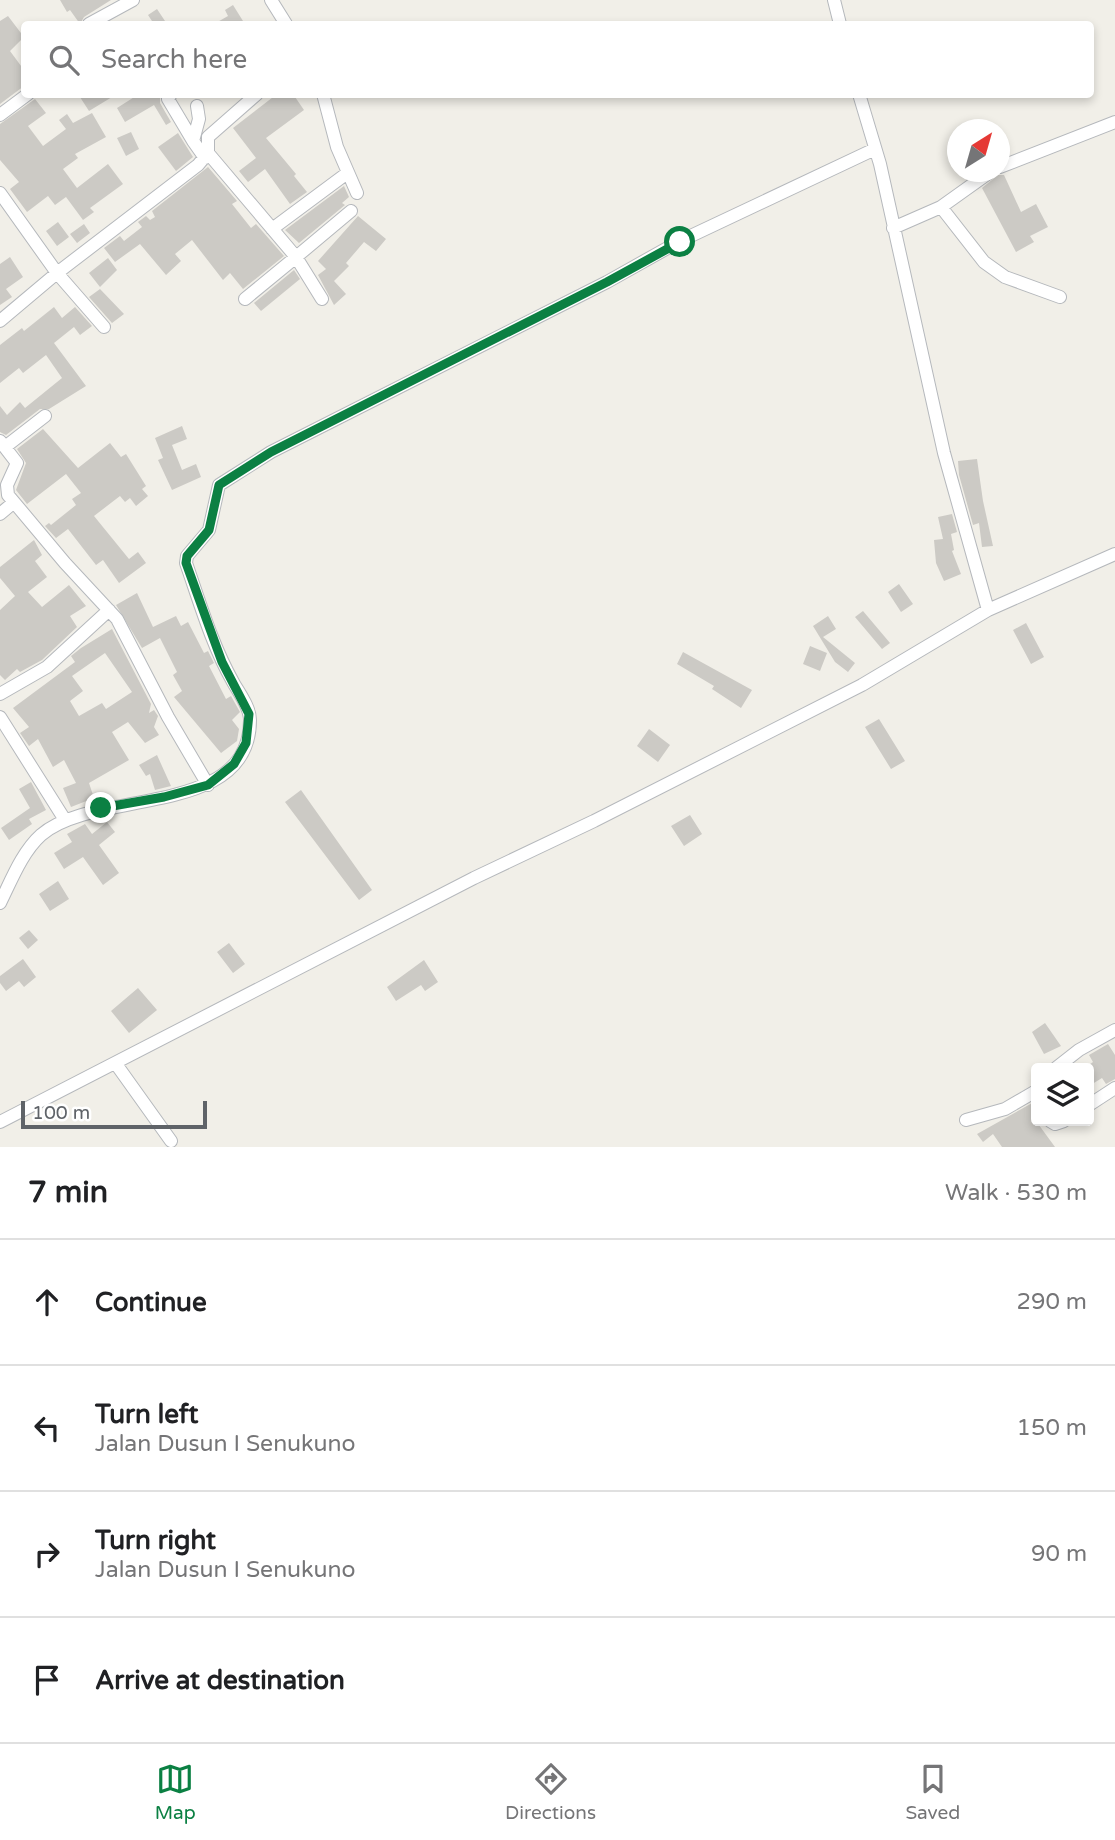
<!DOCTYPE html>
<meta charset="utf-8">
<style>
body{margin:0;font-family:"Varela Round",sans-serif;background:#f2f2f2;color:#202124}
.controls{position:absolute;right:21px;bottom:21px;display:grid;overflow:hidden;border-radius:7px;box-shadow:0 4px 10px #0003}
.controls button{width:63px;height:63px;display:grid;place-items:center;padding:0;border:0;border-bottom:2px solid #e0e0e0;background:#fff;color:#202124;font:35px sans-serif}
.compass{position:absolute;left:947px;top:119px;width:63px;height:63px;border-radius:50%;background:#fff;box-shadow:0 4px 10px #0003;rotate:37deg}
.scale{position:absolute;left:21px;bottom:18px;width:186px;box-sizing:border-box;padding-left:7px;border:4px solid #5f6368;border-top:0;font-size:19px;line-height:24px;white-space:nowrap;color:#5f6368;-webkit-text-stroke:5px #fff;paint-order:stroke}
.stop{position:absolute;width:21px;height:21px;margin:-16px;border:5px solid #0b8043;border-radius:50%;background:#fff}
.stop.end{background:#0b8043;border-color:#fff;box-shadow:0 2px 7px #0008}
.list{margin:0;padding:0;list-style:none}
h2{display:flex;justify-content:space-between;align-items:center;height:91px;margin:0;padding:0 28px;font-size:30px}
h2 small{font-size:23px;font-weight:400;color:#757577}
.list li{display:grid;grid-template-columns:46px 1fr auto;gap:21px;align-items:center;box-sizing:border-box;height:126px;padding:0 28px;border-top:2px solid #e0e0e0}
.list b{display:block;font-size:26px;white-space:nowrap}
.list p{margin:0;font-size:23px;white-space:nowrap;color:#757577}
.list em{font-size:23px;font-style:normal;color:#757577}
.icon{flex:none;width:38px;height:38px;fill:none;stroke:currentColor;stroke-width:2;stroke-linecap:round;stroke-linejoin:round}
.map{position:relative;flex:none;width:1115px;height:1147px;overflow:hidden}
.search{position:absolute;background:#fff;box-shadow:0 4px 10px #0003;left:21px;right:21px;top:21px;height:77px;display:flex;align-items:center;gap:18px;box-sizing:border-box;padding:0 24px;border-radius:7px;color:#757577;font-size:26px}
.sheet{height:595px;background:#fff}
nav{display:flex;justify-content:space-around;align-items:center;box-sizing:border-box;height:98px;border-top:2px solid #e0e0e0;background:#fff;font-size:19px;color:#757577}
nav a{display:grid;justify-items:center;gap:4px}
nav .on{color:#0b8043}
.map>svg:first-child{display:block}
.building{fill:#cccac5;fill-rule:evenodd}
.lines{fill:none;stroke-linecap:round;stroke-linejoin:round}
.minor-casing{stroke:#b5b8bc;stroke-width:14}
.minor{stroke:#fff;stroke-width:12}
.route{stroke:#0b8043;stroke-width:9}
</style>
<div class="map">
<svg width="1115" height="1147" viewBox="0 0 1115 1147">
<rect width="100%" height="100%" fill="#f1efe8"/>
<!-- building -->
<path class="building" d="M60,0H111L84,17L80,24L70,10L67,12Z
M233,5L243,21L237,24H214L228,16L225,10Z
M157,9L165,21L154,24L148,15Z
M8,16L24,37L10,51L24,70V86L0,104V21Z
M78,94H117L89,111Z
M139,94H160V103L171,122L166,125L154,105L125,122L117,108Z
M277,94H293L304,110L266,138L296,174L294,176L307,192L290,204L265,169L248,182L239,171L256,158L233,128Z
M35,99L46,113L28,126L43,146L66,129L59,120L67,114L73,123L92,113L106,137L75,154L78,158L63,169L77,188L108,164L123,184L90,208L94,212L83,220L66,197L55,205L48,196L27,212L10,189L19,182L0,160V124Z
M131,132L139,149L126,156L117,138Z
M178,133L193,157L176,171L158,147Z
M208,167L237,201L232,204L251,228L256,224L284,256L243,289L230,273L223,280L192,240L175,254L181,261L166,275L140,244L115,262L104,248L120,236L124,241L142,227L138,222L146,216L150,220L155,217L152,211Z
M998,175H1004L1021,212L1036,204L1048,227L1030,236L1034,242L1016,252L982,188Z
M344,186L349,197L342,203L345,205L299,243L285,230Z
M358,216L386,239L376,251L364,242L346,263L349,266L334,281L346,294L334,305L318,275L326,269L318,261Z
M58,222L69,237L57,246L46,231Z
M84,224L90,233L77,243L70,234Z
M10,257L23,277L6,289L12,297L0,305V264Z
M108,258L117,270L100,287L89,273Z
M294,270L300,279L261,311L254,303Z
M100,289L124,314L112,323L89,297Z
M54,307L62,318L75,307L92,326L80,335L74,327L54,343L86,386L49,409H40L6,435L0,432V406L7,415L20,402L25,408L62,378L46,355L23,373L19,368L0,383V345L22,328L24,331Z
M182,426L187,439L172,445L182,470L196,464L201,477L172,490L158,460L163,458L155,438Z
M43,429L78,468L110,443L121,457L126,454L146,486L142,489L148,496L136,506L130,498L125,502L120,496L94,516L129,559L138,552L146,563L119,583L103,560L96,565L68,529L56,538L45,526L49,523L51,525L76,505L72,499L81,493L66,474L27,504L16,490L26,463L17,449Z
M977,459L983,501L993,546L982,547L979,523L973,525L959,475L958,461Z
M952,514L957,532L951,534L954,550L952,551L961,574L944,581L936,563L934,540L943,539L938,517Z
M34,540L42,555L35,561L47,577L28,592L42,607L69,585L86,606L70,616L77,627L42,660L20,672L17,669L5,680L0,675V610L15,596L0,578V567Z
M899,584L913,604L901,612L888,592Z
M137,593L153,627L176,616L181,626L188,622L204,653L208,651L214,663L209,666L226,699L231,696L240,712L232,720L239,729L237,741L221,753L174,697L182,691L173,675L177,672L160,638L142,648L116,605Z
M863,611L890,643L882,649L855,617Z
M828,616L836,629L823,637L855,663L848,672L835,662L813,626Z
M1026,623L1044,657L1031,664L1013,630Z
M112,629L151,704L149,713L154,710L158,716L154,727L159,735L145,743L128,722L112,732L129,760L89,783L94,798L71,807L63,788L76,783L64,760L53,767L38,739L29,746L20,733L29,727L13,708L75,662L71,656L81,648ZM105,653L132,692L106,709L102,703L79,716L70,701L83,691L72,676Z
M810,646L827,653L820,671L803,664Z
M683,652L752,690L741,708L712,689L714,686L677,664Z
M879,719L905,761L891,769L865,727Z
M649,729L670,745L658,762L637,746Z
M157,755L171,786L155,790L150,774L146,776L139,765Z
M31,782L46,810L29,819L32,824L9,840L1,828L30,808L19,789Z
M301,790L372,890L359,900L285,802Z
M690,815L702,834L684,846L671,826Z
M107,822L115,832L99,845L119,873L103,885L83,857L64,869L54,853L72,842L67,834L85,824L92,834Z
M58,881L69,899L50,911L39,894Z
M29,930L38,940L28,949L19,938Z
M229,943L245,964L233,973L217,952Z
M23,959L36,977L24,987L19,981L6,991L0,983V976Z
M424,960L438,982L425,991L421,985L396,1001L387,987Z
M138,988L157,1010L129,1033L111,1011Z
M1045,1023L1061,1046L1044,1054L1032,1032Z
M1108,1044L1115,1055V1079L1106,1084L1102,1078L1089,1086V1065L1093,1062L1089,1055Z
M1034,1102L1036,1121L1055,1147H1002L993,1134L983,1142L977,1134Z"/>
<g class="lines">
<defs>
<path id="minor" d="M271,0L286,24
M834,0L840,24
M89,24L133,0
M171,94L168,99L193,141
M323,94L337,147L357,193
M859,94L880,164L944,453L988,610
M197,106L199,119L193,141L205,158
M0,115L28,94
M208,153L296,257L351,211
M1000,167L1115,122
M0,193L57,273L104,327
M941,207L984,262L1005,277L1060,297
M893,228L941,207L990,172
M272,229L346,174
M245,299L296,257L322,299
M0,321L57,273L198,165L208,153V137L257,94
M0,441L17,463L7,485L8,495L65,563L117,619L168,717L208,785
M5,447L45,416
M0,514L13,503
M0,694L47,667L109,610
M0,717L65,820
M0,903C11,881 22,852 41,835C95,788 250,819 250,720C250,707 239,693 233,682C212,645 200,603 186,563L187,556L209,530L219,485L271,452L607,282L680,241L875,149
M116,1064L171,1141
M1056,1068L1079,1050L1115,1030
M1089,1105L1115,1088
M966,1120L1005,1109L1036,1091
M1050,1121L1055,1124L1064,1121
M0,1122L474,878L594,821L862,685L988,610L1115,554"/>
</defs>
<!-- minor casing -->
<use href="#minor" class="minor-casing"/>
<!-- minor -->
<use href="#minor" class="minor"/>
</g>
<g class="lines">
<!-- route -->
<path class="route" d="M101,808L164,797L208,785L234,764L246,743L249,714L222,662L186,563L187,556L209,530L219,485L271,452L607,282L680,242"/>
</g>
</svg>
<div class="controls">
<button><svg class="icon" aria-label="layers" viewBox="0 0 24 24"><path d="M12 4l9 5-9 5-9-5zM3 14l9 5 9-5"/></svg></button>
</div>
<svg class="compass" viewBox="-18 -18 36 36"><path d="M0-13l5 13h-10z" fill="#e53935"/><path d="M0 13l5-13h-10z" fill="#757577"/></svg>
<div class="scale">100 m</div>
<div class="stop" style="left:680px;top:242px"></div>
<div class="stop end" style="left:101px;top:808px"></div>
<div class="search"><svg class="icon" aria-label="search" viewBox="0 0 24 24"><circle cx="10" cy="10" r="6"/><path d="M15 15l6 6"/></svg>Search here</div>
</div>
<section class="sheet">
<h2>7 min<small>Walk · 530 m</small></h2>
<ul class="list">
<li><svg class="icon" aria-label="ahead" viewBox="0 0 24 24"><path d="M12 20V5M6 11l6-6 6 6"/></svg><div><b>Continue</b></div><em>290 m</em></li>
<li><svg class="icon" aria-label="left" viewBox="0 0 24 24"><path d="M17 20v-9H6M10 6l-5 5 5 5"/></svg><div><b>Turn left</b><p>Jalan Dusun I Senukuno</p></div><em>150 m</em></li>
<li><svg class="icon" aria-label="right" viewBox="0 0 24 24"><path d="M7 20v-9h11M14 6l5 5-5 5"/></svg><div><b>Turn right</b><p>Jalan Dusun I Senukuno</p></div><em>90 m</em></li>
<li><svg class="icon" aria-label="arrive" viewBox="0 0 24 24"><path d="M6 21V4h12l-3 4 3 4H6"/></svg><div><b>Arrive at destination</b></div></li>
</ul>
</section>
<nav>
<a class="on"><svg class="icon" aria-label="map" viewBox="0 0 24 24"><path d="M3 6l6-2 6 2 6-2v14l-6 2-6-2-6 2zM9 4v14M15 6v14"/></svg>Map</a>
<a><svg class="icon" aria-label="directions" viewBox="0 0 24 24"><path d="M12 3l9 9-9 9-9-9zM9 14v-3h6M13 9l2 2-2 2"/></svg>Directions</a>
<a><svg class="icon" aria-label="saved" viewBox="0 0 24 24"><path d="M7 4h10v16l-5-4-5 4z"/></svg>Saved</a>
</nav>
